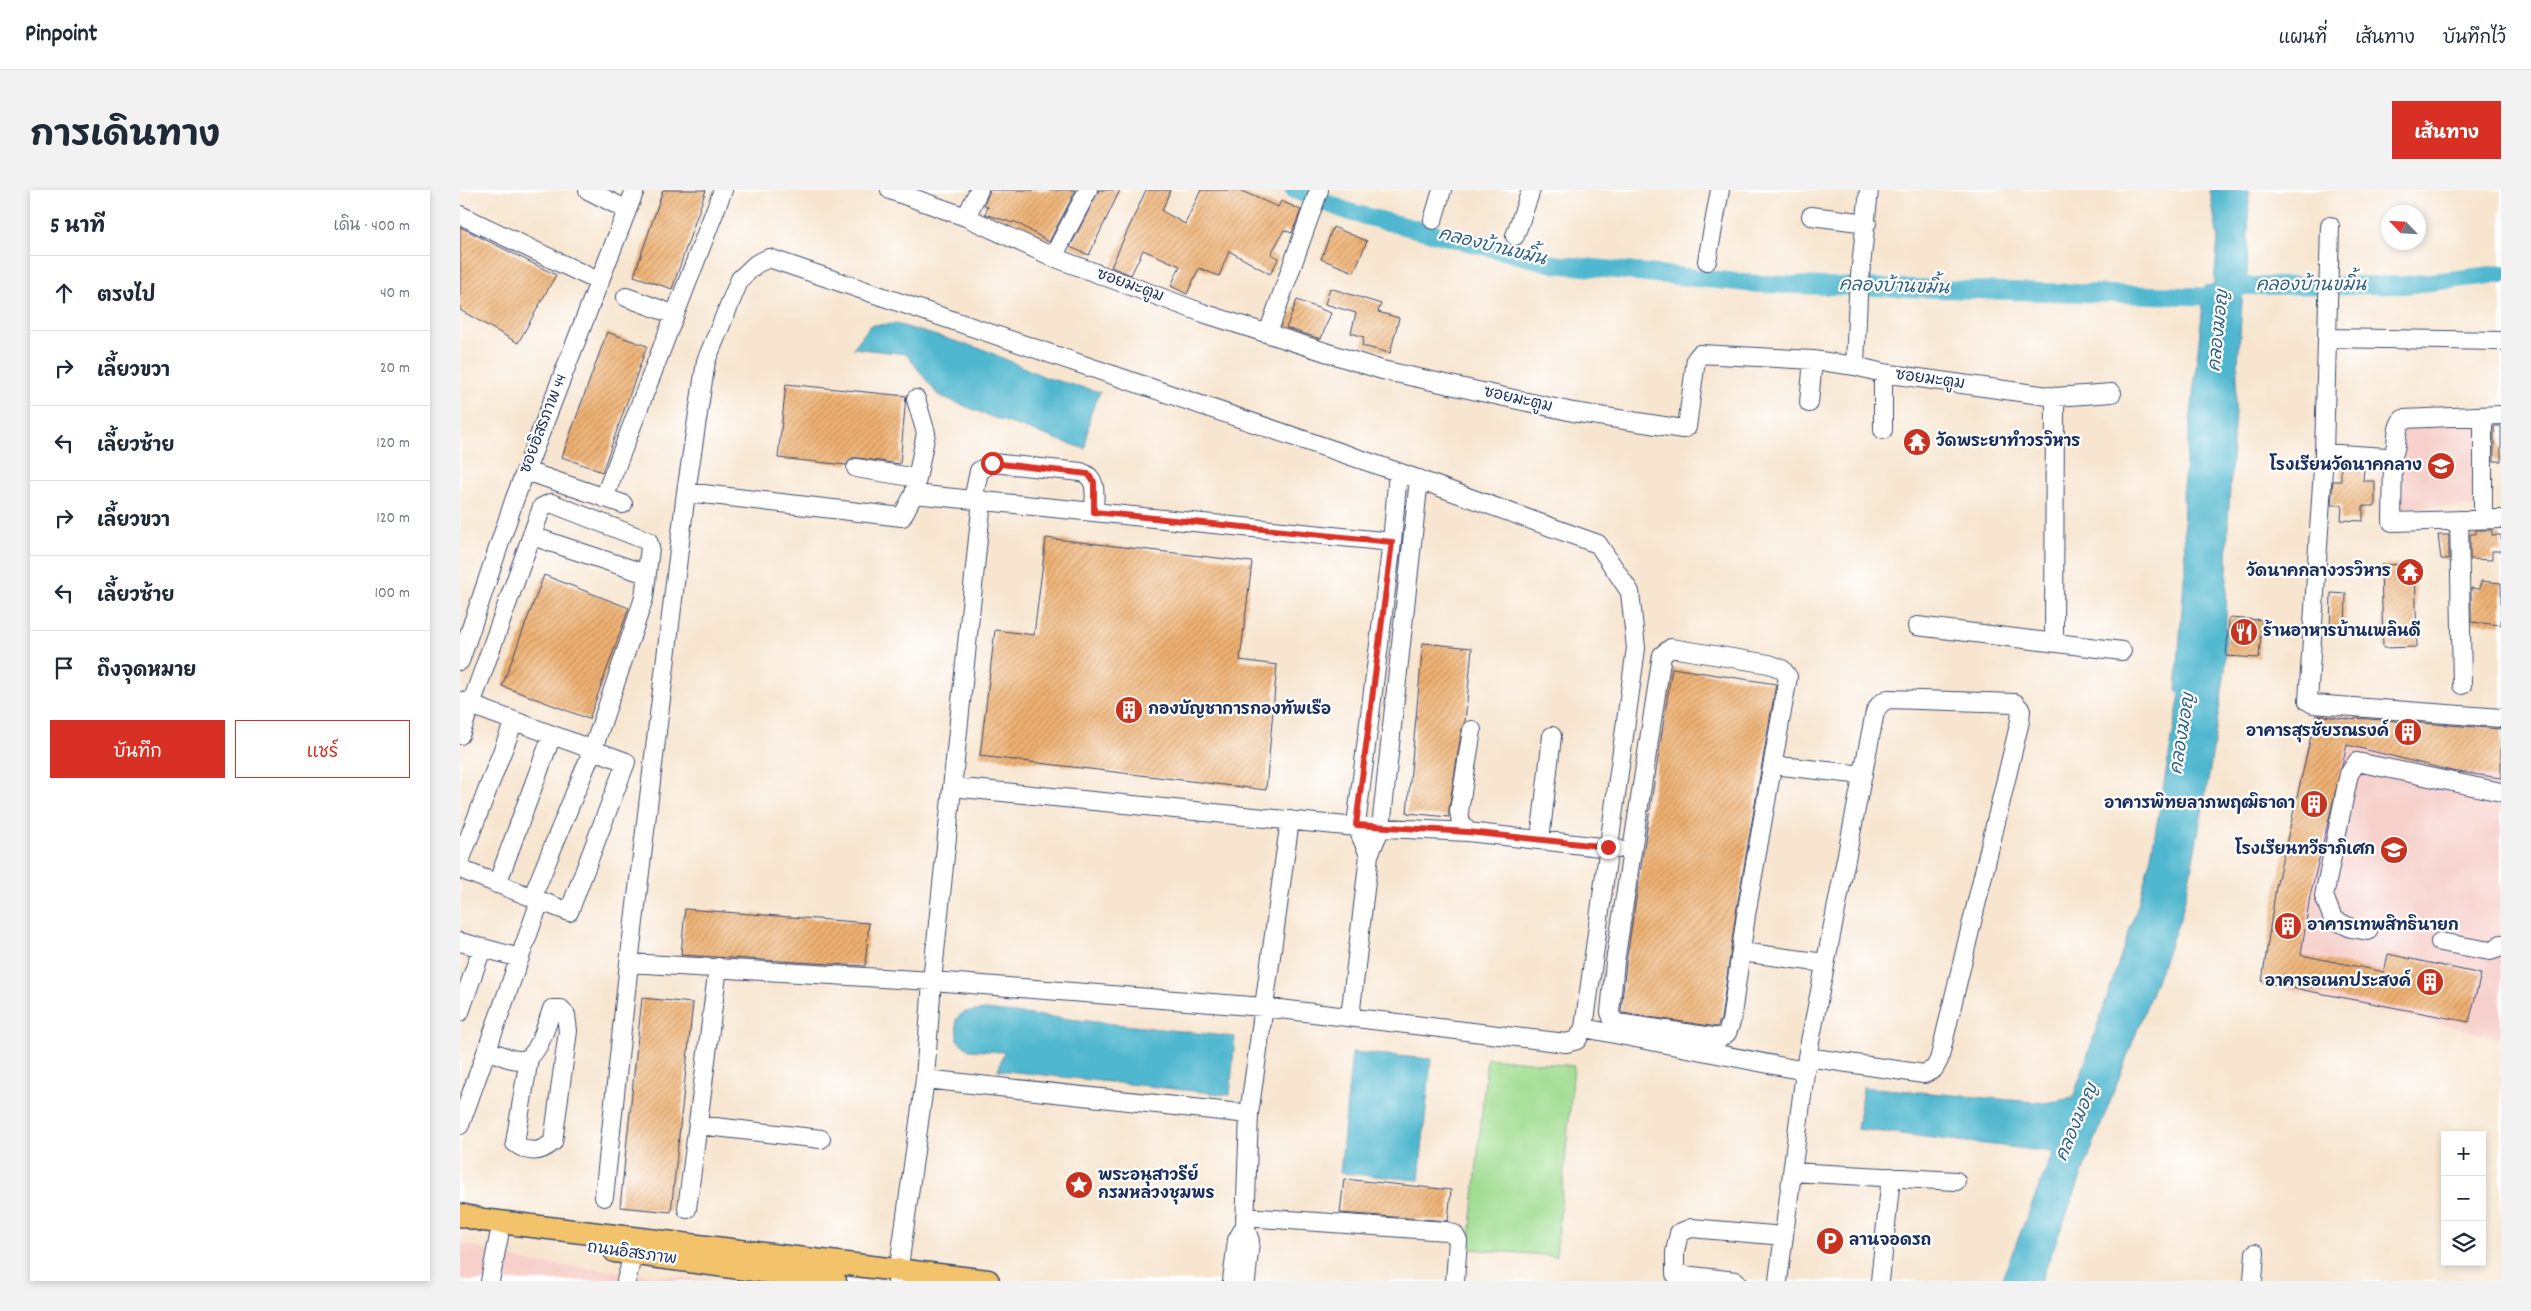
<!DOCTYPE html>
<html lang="th">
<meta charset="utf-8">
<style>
body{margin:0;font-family:Dekko,"Playpen Sans Thai",sans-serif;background:#f2f2f3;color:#1f2937}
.controls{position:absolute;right:15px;bottom:15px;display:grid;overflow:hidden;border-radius:0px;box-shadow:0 2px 8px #0003}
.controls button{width:45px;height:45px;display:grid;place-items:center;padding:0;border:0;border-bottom:1px solid #e0e1e3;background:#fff;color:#1f2937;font:25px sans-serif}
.compass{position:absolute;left:1921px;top:15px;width:45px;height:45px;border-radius:50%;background:#fff;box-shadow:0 2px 8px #0003;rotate:295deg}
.stop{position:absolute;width:15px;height:15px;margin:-11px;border:4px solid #d93025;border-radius:50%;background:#fff}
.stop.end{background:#d93025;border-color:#fff;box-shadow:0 1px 5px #0008}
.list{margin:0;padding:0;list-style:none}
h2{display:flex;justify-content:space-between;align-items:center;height:65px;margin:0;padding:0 20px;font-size:21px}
h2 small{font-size:16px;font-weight:400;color:#747a83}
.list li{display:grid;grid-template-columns:32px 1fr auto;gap:15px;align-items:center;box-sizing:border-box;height:75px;padding:0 20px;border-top:1px solid #e0e1e3}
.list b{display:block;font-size:19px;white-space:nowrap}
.list em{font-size:16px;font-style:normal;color:#747a83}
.actions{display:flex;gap:10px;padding:15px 20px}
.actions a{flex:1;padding:11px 0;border:1px solid #d93025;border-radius:0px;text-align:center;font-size:18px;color:#d93025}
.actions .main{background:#d93025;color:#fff}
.icon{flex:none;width:28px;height:28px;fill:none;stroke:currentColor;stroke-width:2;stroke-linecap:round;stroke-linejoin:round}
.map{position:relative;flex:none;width:2041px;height:1091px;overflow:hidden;border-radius:0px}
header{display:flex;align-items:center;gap:30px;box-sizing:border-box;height:70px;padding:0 25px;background:#fff;border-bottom:1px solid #e0e1e3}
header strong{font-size:24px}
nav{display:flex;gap:28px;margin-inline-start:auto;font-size:18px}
.intro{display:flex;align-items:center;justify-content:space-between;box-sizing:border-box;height:120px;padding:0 30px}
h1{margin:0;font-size:35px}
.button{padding:12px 22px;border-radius:0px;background:#d93025;color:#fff;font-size:18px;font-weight:700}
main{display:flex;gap:30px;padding:0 30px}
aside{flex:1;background:#fff;border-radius:0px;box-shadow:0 2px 8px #0003}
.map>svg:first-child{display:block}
.built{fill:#f7d0cb}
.green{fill:#a0dd91;stroke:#5e8678}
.water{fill:#50b7cf;stroke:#367396}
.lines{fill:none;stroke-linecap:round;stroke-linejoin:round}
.canal{stroke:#50b7cf;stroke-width:18}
.building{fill:url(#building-hatch)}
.minor-casing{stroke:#3c4a6f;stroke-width:20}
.major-casing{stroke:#3c4a6f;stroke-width:25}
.minor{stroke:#fff;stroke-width:18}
.major{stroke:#f2c36a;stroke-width:22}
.route{stroke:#d93025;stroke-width:6}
.labels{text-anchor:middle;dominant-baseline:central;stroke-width:4.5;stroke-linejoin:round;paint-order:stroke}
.street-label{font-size:16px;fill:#1b2f5e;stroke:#fff}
.poi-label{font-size:16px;font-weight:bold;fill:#1b2f5e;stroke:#fff;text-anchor:start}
.water-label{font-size:18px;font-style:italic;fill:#2e5f86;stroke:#fff}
</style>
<header>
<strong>Pinpoint</strong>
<nav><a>แผนที่</a><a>เส้นทาง</a><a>บันทึกไว้</a></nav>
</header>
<div class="intro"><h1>การเดินทาง</h1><a class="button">เส้นทาง</a></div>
<main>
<aside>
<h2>5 นาที<small>เดิน · 400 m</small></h2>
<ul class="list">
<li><svg class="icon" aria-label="ahead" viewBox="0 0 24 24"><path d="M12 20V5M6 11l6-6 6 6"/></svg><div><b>ตรงไป</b></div><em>40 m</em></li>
<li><svg class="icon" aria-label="right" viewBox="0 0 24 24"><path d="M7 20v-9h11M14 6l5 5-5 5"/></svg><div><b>เลี้ยวขวา</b></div><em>20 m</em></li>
<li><svg class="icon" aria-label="left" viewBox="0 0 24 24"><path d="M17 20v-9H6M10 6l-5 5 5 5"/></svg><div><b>เลี้ยวซ้าย</b></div><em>120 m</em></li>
<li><svg class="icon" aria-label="right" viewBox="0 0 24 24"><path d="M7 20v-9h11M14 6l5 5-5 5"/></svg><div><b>เลี้ยวขวา</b></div><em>120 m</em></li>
<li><svg class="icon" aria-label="left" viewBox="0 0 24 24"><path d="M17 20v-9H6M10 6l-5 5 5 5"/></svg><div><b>เลี้ยวซ้าย</b></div><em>100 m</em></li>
<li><svg class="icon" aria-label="arrive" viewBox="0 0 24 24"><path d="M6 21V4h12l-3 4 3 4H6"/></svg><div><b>ถึงจุดหมาย</b></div></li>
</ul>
<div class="actions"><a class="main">บันทึก</a><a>แชร์</a></div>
</aside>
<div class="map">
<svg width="2041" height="1091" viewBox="0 0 2041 1091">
<defs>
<pattern id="building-hatch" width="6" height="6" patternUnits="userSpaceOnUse" patternTransform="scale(1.25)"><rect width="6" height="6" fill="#efb171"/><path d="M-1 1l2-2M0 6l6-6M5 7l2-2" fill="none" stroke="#c19060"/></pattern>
</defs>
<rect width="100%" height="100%" fill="#fff"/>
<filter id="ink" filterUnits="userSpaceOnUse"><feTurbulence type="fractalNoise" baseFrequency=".02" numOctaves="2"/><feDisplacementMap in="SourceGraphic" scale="10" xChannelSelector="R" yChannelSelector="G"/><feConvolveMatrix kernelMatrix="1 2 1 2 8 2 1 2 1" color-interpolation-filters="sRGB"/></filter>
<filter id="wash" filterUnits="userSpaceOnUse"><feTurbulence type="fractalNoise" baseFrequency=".0096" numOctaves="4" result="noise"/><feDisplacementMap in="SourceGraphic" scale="20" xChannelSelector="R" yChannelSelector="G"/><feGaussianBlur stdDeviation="1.12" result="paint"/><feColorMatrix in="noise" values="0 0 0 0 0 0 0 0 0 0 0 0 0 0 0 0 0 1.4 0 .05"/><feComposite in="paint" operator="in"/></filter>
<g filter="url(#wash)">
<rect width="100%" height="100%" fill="#f7e5cf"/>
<!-- built -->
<path class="built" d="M1943,231L2018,232L2020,317H1942Z
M1854,516L2041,529V848L1801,794Z
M0,1053L73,1073L253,1091H0Z"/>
<!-- green -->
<path class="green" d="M1027,868L1114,876L1096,1066L1009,1059Z"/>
<!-- water -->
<path class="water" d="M1750,0H1789L1787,84L1783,96L1768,330L1765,481L1749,585L1731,681L1721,726L1581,1091H1541L1593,962L1397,939L1403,897L1585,913L1613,908L1678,715L1691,666L1720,504L1716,501L1725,377L1723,298L1745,96L1754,95L1758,49Z
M436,134L525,160L587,188L640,202L630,225L625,259L532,227L478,205L446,164L393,158L411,135Z
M526,820L775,847L770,905L538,880L544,862L509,860L497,850L496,829L504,822Z
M892,862L971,869L959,990L880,983Z"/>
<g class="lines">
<!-- canal -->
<path class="canal" d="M834,0L889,22L1094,74L1298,94L1764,107L1783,96L1944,95L2041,84"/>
</g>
<g id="blocks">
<!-- building -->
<path class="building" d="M203,0H246L212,99L174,86Z
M530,0H616L589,52L554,31L553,33L525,24L528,17L524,15Z
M639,0H660L629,65L610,57Z
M686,0H710L702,21L725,34L741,0H779L818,17L821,11L841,20L832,43L824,40L811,64L819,68L810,84L769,61L759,86L739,78L727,104L711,96L720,76L683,60L671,85L651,77Z
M0,37L96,85L58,153L0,120Z
M873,37L907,51L894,82L861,69Z
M870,98L921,114L918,122L939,128L930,163L902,156L904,147L891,143L896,123L865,114Z
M837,110L871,123L861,149L826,138Z
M147,142L187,156L142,282L102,267Z
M326,194L446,206L440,274L398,268H392L386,275L318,268Z
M2034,236H2041V271H2034Z
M1881,277H1904L1903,291H1915V316H1903V331L1881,330L1882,315H1871L1873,291H1881Z
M2016,340H2032V345H2041V361H2032V370L2010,369V344H2016Z
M1978,345H1989V369H1981Z
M586,348L792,372L780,470L817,475L806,600L520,566L535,440L574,445Z
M1955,374L1957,457L1923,458L1921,375Z
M84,385L169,418L129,529L42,496Z
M2021,391L2041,393V435L2011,432V398L2020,399Z
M1871,403L1886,404L1885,443L1870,442Z
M1769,428L1802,430L1799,468L1766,466Z
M963,453L1012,458L1005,532L1002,538L989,619V627L947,623Z
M1212,478L1316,494L1276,723L1261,829L1257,837L1162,823L1161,821L1166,773Z
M1856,525L1895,530V528L2041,539V588L1992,581L1887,555L1850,706L1841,765L1924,782L1928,764L2021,784L2009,832L1802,792L1816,697Z
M225,719L409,733L405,776L221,765Z
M182,808L233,813L211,1022L160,1017Z
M884,989L991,1000L988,1031L880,1023Z"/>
</g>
</g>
<g filter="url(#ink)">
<use href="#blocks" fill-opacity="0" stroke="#3c4a6f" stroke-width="1"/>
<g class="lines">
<defs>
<path id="minor" d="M128,0L167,20
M430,0L506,27L593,67L743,123L922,180L1113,222L1223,239L1227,237L1236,169L1240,164L1353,170L1395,176L1423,183L1595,207L1652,203
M0,25L140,92
M1351,26L1407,33
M506,27L519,0
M973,30L982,0
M1870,36L1864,263L1926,267L1933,265C1939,253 1934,239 1943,229L2041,225
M1055,46L1071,0
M593,67L628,0
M1247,71L1260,0
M166,107L215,125
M808,143L859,0
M1868,148L2041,151
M1395,176L1398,105L1409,0
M456,209L466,243L454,304L932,352
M1349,213L1353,170
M2023,226V329
M1423,240V183
M1864,263L1848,511L1853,514L2041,528
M1933,265L1932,332L2041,329
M396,278L457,288
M66,281L163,314
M226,302L442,327L454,304
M144,308L263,0
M513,310L519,281L532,273L621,282C639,288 634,306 634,321
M1999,330L2002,495
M72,346L186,384
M1457,436L1662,461
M1594,451L1595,207
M1211,458L1309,474L1322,479L1328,487L1286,725L1271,832L1267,843L1260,848L1157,833L1152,828L1150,822L1155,772L1202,465Z
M0,471L55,308L175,0
M1012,540L999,621L1001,633L1008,642L1158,659
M0,545L82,317L91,313L188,351L190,357L184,408L133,559L72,708
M1313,575L1403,585
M492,597L886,636L1008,642
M1080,650L1092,546
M909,665L896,635L932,352L938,282
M0,671L54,531
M0,679L109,722L166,572L0,511
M37,694L92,545
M1908,741L1891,738L1873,729L1864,706L1889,584L1897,572L2041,602
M0,752L60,768
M1980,752L2030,761L2039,758L2041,754
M1281,762L1365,773
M0,822L22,758
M890,827L909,665L921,637L959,289
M1124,838L1345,881
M27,860C37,863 51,871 61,870C78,870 87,833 92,819H101L106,825L108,841L93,952C80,963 69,964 55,953L69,868
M465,889L789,924
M0,935L80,711
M238,935L361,949
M1332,982L1496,991
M144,1007L169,773L226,302L246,171L280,89L296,74L309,68L938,282L1138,354L1170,402L1176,458L1124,838L1117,850L1106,853L803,817L472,791L169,773
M227,1019L258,777
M785,1027L986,1041L994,1044L998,1051L995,1091
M30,1091L39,1046
M166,1091L173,1064
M437,1091L465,889L472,791L522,310
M772,1091L777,1050L785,1036
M786,1091L790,1051L785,1036L789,924L830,630
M1276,1091L1215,1084V1062L1219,1043L1231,1038L1324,1046
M1318,1091L1347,867L1415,522L1420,514L1428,509L1555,513L1561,520L1560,531L1479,870L1474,879L1464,884L1347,867
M1420,1091L1431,987
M1793,1091L1795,1063"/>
<path id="major" d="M0,1025L23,1030L528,1091
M155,1061L375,1091"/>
</defs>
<!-- minor casing -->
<use href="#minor" class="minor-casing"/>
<!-- major casing -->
<use href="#major" class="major-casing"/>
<!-- minor -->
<use href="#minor" class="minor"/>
<!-- major -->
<use href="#major" class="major"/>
</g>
</g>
<g class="lines" filter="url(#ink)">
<!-- route -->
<path class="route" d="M532,273L628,284L634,292V322L932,352L896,635L1008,642L1148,657"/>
</g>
<!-- icons -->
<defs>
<symbol id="temple-disc" viewBox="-11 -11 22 22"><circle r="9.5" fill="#c8321e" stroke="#fff"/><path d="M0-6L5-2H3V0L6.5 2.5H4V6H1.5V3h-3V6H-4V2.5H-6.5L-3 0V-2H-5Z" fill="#fff"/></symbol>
<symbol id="school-disc" viewBox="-11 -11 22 22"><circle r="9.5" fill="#c8321e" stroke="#fff"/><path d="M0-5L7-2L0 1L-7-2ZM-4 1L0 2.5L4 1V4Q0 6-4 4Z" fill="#fff"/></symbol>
<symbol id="restaurant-disc" viewBox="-11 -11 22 22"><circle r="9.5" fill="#c8321e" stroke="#fff"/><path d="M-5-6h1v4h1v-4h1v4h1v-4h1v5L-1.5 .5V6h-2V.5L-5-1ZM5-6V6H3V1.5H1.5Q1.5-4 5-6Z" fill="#fff"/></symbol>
<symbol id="building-disc" viewBox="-11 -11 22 22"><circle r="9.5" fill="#c8321e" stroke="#fff"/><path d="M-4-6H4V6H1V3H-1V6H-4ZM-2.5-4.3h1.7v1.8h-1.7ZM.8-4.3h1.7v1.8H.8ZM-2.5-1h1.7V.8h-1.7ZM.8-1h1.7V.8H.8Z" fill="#fff"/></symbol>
<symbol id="sight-disc" viewBox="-11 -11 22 22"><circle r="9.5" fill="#c8321e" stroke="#fff"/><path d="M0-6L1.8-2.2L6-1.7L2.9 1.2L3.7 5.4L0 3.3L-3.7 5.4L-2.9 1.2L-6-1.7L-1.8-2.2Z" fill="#fff"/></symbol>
<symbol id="parking-disc" viewBox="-11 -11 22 22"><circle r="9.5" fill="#c8321e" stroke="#fff"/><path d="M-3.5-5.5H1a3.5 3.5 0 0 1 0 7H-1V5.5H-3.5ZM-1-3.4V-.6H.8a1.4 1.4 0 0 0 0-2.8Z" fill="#fff"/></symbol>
</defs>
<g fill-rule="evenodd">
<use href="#temple-disc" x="1441" y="236" width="32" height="32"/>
<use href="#school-disc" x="1965" y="260" width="32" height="32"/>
<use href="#temple-disc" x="1934" y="366" width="32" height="32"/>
<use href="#restaurant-disc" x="1768" y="426" width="32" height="32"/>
<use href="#building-disc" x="653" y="504" width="32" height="32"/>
<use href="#building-disc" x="1932" y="526" width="32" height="32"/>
<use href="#building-disc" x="1838" y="598" width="32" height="32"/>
<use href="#school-disc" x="1918" y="644" width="32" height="32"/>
<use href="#building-disc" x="1812" y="720" width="32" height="32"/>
<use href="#building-disc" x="1954" y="776" width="32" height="32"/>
<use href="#sight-disc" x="603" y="979" width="32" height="32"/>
<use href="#parking-disc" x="1354" y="1035" width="32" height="32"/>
</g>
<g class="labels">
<!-- street labels -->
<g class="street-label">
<text transform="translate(670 96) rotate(20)">ซอยมะตูม</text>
<text transform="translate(1470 190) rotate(8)">ซอยมะตูม</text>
<text transform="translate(1058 210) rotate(13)">ซอยมะตูม</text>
<text transform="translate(84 234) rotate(-69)">ซอยอิสรภาพ 44</text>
<text transform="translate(172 1064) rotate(8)">ถนนอิสรภาพ</text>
</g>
<!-- poi labels -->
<g class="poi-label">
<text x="1476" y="252">วัดพระยาทําวรวิหาร</text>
<text x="1962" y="276" text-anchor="end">โรงเรียนวัดนาคกลาง</text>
<text x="1931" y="382" text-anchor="end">วัดนาคกลางวรวิหาร</text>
<text x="1803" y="442">ร้านอาหารบ้านเพลินดี</text>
<text x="688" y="520">กองบัญชาการกองทัพเรือ</text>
<text x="1929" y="542" text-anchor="end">อาคารสุรชัยรณรงค์</text>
<text x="1835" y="614" text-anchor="end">อาคารพิทยลาภพฤฒิธาดา</text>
<text x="1915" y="660" text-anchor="end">โรงเรียนทวีธาภิเศก</text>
<text x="1847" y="736">อาคารเทพสิทธินายก</text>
<text x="1951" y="792" text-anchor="end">อาคารอเนกประสงค์</text>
<text x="638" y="986">พระอนุสาวรีย์<tspan x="638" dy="18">กรมหลวงชุมพร</tspan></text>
<text x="1389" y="1051">ลานจอดรถ</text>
</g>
<!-- water labels -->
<g class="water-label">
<text transform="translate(1032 58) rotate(14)">คลองบ้านขมิ้น</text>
<text x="1851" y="96">คลองบ้านขมิ้น</text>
<text transform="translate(1434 98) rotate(2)">คลองบ้านขมิ้น</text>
<text transform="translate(1760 141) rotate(-84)">คลองมอญ</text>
<text transform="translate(1724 544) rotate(-81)">คลองมอญ</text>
<text transform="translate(1618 933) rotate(-67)">คลองมอญ</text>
</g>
</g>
</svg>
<div class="controls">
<button>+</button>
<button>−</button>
<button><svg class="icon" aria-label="layers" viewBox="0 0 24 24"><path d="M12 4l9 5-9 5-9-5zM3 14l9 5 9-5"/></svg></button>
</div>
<svg class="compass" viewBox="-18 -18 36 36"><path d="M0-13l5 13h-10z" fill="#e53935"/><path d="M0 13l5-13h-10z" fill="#747a83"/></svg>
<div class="stop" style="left:532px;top:273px"></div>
<div class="stop end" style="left:1148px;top:657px"></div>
</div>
</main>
